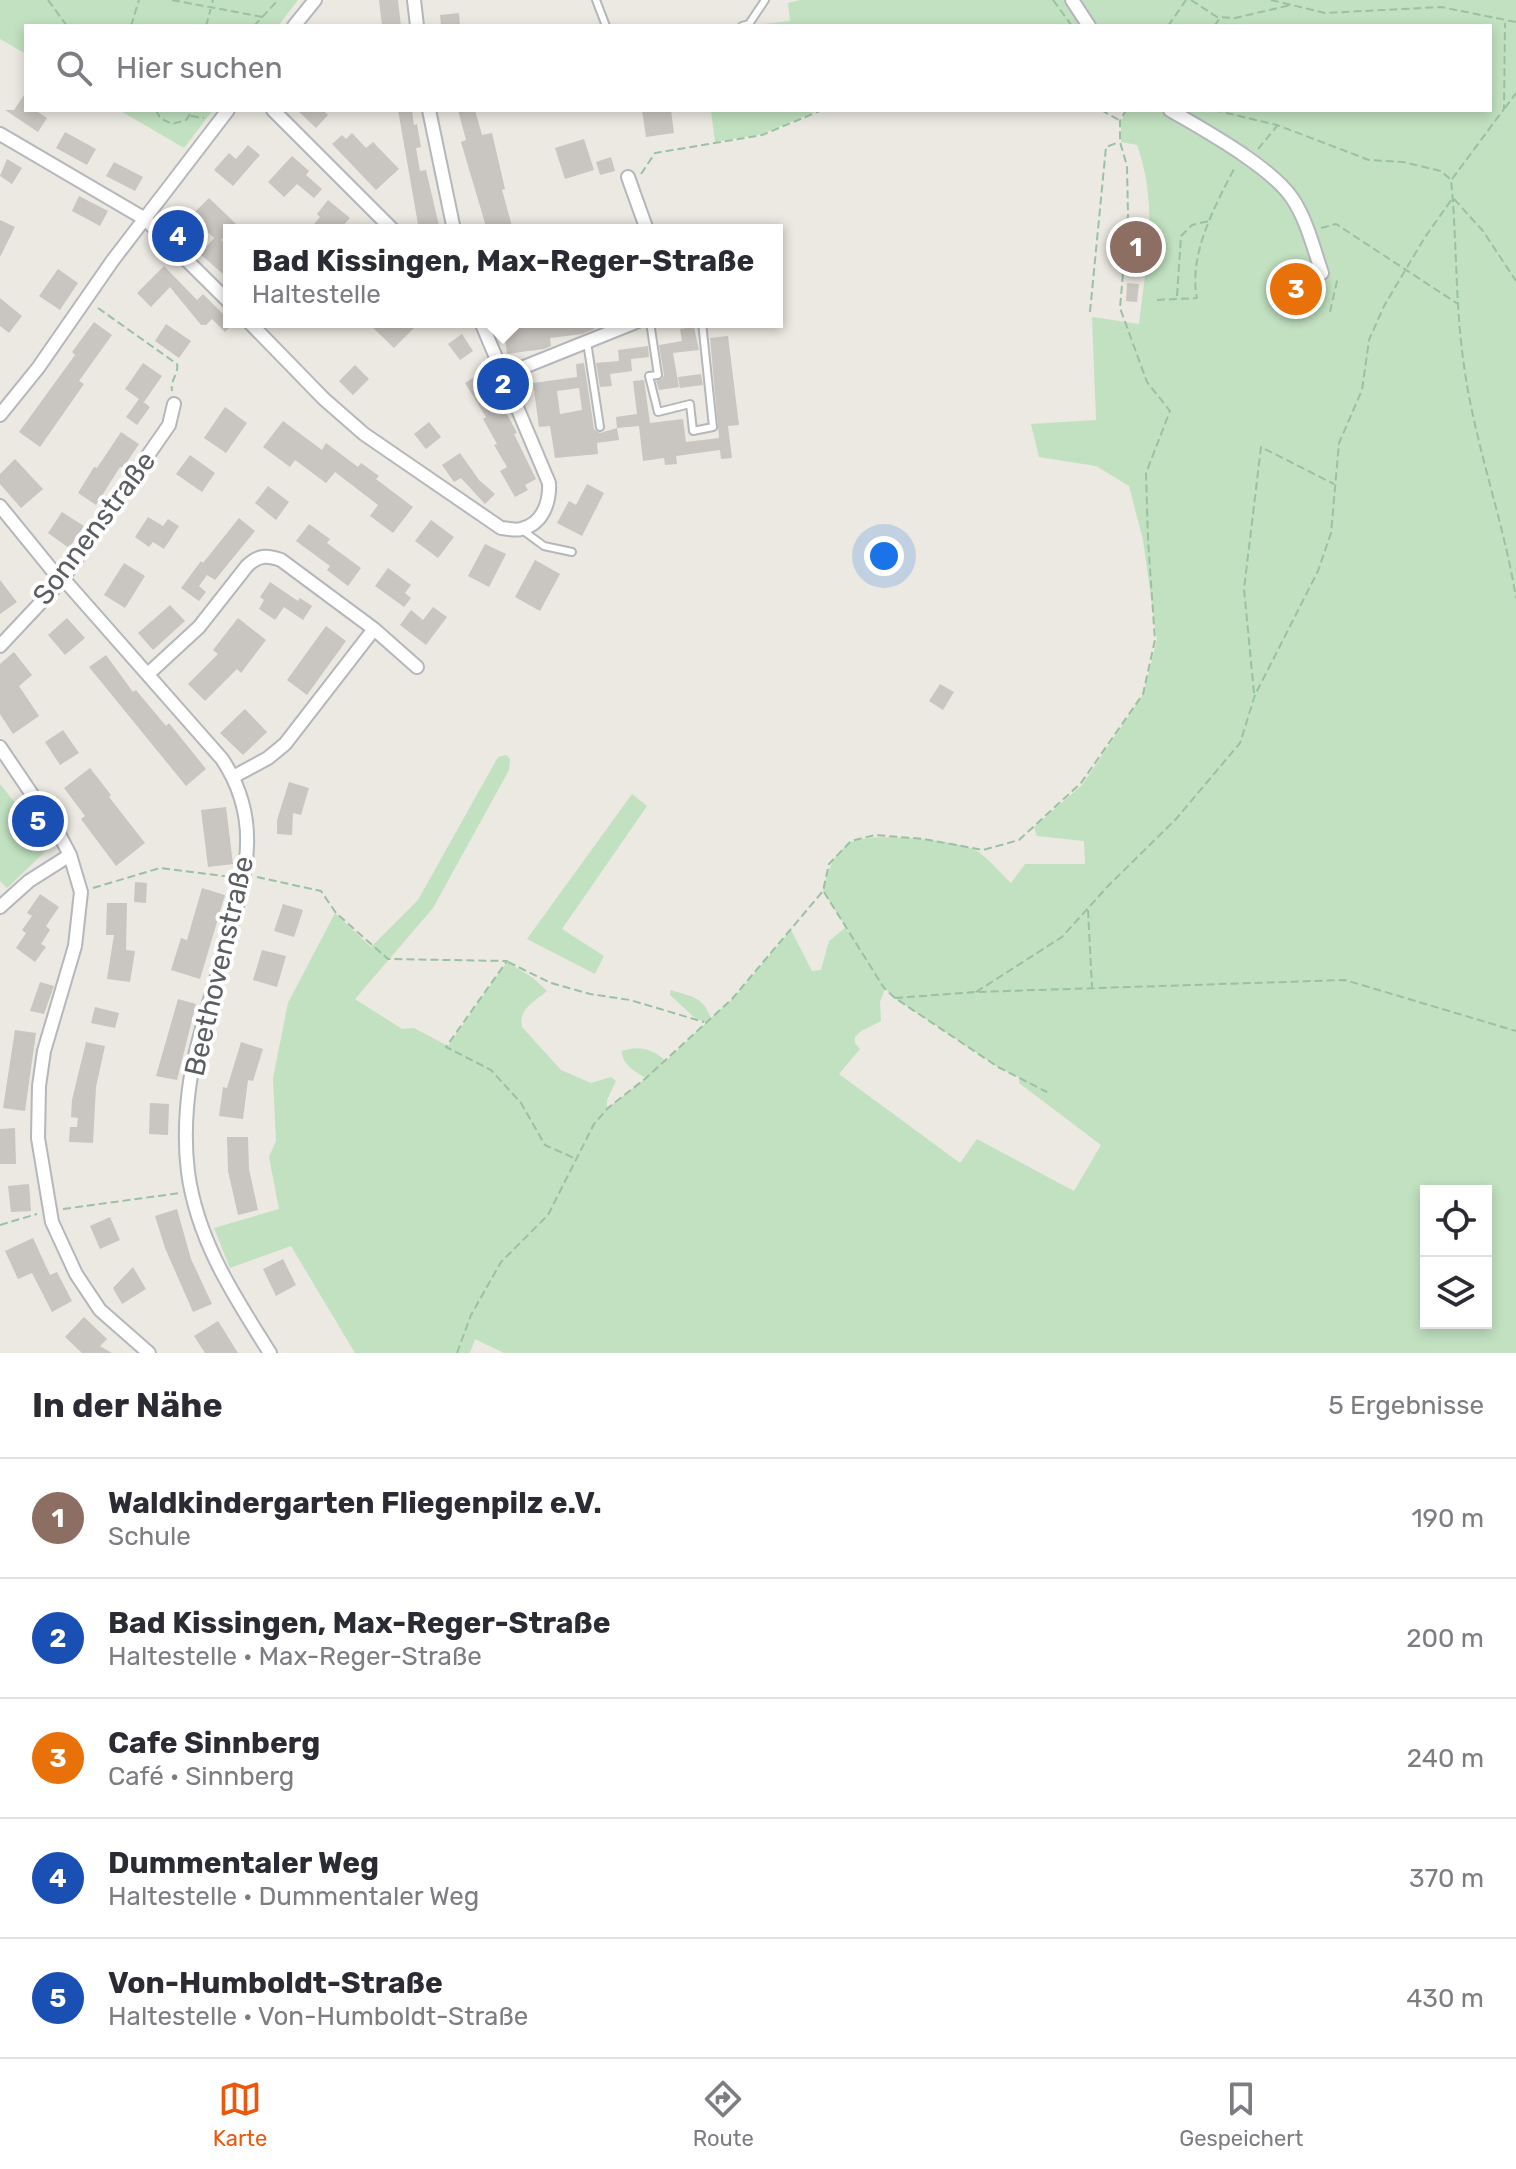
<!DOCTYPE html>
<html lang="de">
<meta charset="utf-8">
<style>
body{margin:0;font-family:Rubik,sans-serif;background:#f2f2f3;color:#2b2b33}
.controls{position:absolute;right:24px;bottom:24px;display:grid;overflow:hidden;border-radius:0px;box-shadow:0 4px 12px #0003}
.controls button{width:72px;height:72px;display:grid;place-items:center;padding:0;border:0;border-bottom:2px solid #e1e1e2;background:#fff;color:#2b2b33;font:40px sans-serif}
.you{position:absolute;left:884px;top:556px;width:28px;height:28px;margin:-20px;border:6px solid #fff;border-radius:50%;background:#1a73e8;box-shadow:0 0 0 12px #1a73e833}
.badge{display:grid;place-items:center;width:52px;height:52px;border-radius:50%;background:#ea580c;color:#fff;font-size:26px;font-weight:700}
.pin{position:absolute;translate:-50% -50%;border:4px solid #fff;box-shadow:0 2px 8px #0006}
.popup{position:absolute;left:223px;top:224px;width:560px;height:104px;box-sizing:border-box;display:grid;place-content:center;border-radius:0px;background:#fff;filter:drop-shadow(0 2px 6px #0005);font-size:26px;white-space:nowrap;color:#7c7c81}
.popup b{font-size:30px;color:#2b2b33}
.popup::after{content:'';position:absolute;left:50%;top:100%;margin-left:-16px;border:16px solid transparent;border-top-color:#fff}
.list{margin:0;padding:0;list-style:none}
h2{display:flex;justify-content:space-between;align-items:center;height:104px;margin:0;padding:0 32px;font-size:34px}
h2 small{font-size:26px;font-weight:400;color:#7c7c81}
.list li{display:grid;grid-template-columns:52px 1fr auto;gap:24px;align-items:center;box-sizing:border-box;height:120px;padding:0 32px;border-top:2px solid #e1e1e2}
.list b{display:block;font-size:30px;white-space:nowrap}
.list p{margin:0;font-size:26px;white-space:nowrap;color:#7c7c81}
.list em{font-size:26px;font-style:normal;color:#7c7c81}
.icon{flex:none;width:44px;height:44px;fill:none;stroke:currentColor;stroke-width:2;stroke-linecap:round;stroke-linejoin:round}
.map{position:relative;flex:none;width:1516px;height:1353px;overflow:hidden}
.search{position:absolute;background:#fff;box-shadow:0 4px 12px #0003;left:24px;right:24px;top:24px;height:88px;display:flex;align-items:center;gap:20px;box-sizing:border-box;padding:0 28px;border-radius:0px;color:#7c7c81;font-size:30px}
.sheet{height:704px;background:#fff}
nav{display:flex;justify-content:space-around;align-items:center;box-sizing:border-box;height:112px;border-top:2px solid #e1e1e2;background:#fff;font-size:22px;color:#7c7c81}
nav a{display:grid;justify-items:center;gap:4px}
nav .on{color:#ea580c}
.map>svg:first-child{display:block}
.green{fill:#c1e1c0;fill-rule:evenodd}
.building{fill:#c9c5c0;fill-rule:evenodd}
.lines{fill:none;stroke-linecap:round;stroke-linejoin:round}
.lane-casing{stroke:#b4b7bb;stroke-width:10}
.street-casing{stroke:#b4b7bb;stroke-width:16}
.path{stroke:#9ac1a3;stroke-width:2;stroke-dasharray:8 4;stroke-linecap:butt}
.lane{stroke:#fff;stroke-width:6}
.street{stroke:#fff;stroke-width:12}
.labels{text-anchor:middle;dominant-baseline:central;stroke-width:8;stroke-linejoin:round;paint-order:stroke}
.street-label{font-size:28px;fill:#5a5d61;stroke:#fff}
</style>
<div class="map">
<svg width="1516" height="1353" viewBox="0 0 1516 1353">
<rect width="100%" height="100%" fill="#ebe9e1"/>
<!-- green -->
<path class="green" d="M0,0H298L278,26H26V54L0,39Z
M800,0H1516V1353H504L475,1339L470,1353H355L291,1246L230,1268L214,1228L279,1209L269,1157L276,1141L273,1078L288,1003L335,913L371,947L418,900L498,757L506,755L510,759L509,770L433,908L355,999L402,1029L414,1028L448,1046L507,962L533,978L547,991C534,1002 518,1009 522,1027L561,1070L591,1083L611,1077L616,1081L607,1100V1109L646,1078C636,1072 622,1065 622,1051C640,1045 652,1049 666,1061L706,1023L694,1017L670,995L671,990C694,998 701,995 711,1018L733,999L791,930L812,971L821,970L829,941L845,928L851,935L823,891C828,871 832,855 850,843C868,831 952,840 973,849C986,855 1000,873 1011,883L1025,864H1085L1084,841L1037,836L1034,827L1082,785L1143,695L1157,640L1143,540L1129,486L1096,466L1039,457L1031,424L1096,420L1092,317L1139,324C1146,261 1159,206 1137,145L1121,142V122L1125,112L1121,110H1490V26H748L790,21L788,3ZM885,988L895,998L998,1067L1020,1078L1019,1083L1101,1145L1074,1191L977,1139L960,1163L839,1074L860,1049L855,1043V1037L861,1031L881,1021L880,1002ZM1426,1191H1486V1323H1426Z
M119,110H213L184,148Z
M711,110H819L762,134L715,142Z
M0,784L50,847L7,888L0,881Z
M632,794L647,806L562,929L604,956L595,974L527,939Z"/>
<!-- building -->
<path class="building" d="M379,0H398L401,26H382Z
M459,13L460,26H441L440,15Z
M26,92V110H35L47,118L38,132L5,110H14Z
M297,110H323L328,115L316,128Z
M398,110H412L414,125L417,124L421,147L416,148L420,171L426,170L440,230H419Z
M458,110H475L482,135L492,133L505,189L502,190L512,226L487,230L461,142L466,140Z
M642,110H671L674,133L646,137Z
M65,132L96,149L87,165L56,148Z
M352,133L366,148L373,142L399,169L376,190L332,144L342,135L346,139Z
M584,139L594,170L565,179L555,148Z
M248,145L260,155L233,186L214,170L229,153L236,159Z
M292,156L309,171L306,175L322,189L314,198L297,184L284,197L268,182Z
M611,157L615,171L600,175L596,162Z
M7,159L22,168L12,184L0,176Z
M114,162L143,177L135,191L106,176Z
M79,196L108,211L100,226L72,211Z
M209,198L236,224L221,240L229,247V279L200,254L214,238L191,216Z
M328,200L350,218L339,230H309L320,217L317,214Z
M0,220L15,227L0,257Z
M1286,265L1320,282L1306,313L1271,297Z
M164,266L197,300L203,294L224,315L226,313L229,316V322H235L225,332L212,319L206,325H201L170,287L151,307L137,293Z
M58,269L78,283L60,310L39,296Z
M1127,283L1139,284L1137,302L1126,301Z
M0,298L22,316L9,333L0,326Z
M94,322L112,335L79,381L84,384L40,447L19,432L75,355L72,352Z
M367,322H420L394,348Z
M503,322H527L528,328L549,326L548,322H560L561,326L593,322L594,329L582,334L550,338L551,346L544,349L507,354Z
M166,324L191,341L179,358L155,341Z
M694,327L699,350L673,353L679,387L659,390L656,381L662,379L664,375L659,345L682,341L680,329Z
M462,334L473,351L460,360L448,344Z
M728,336L739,425L728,426L732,458L721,459L720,450L676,456L677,464L665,465L664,458L643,461L639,426L617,428L616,417L637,414L633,381L644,380L650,423L683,419L686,442L719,438L710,338Z
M648,346L649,357L631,359L632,371L610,374L612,386L600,387L596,363L619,361L618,350Z
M143,363L162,376L144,402L141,400L150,407L137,425L126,417L139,399L125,389Z
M584,363L594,429L600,433L617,428L619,440L597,443L598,454L555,458L550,426L539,427L533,383L577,377L576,364ZM579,388L582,410L560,414L557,391Z
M355,365L369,379L353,395L339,381Z
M484,371L517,433L514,434L536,479L525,485L528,490L515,497L500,471L507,467L494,445L497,444L483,419L486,417L465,383Z
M701,374L703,385L680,388L678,377Z
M225,407L247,423L226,453L204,438Z
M283,421L322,450L326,443L358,467L361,463L379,476L376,479L413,507L393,533L370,516L378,505L335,472L326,483L295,460L290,467L263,447Z
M429,422L441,437L426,449L414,434Z
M121,432L139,444L123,468L120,467L96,505L78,493L94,467L97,468Z
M460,453L479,480L495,494L485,504L461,478L454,482L442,465Z
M190,455L215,473L202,492L176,474Z
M15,459L43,489L21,508L0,484V474Z
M587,484L604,493L582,536L557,523L569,501L576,505Z
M268,486L289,502L276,520L255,503Z
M62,512L84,526L69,548L48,533Z
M148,517L163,526L168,519L179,526L164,549L153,542L149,547L135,537Z
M239,518L255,531L215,580L207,575L199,586L206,592L199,601L181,588L201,561L203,563Z
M431,520L454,537L438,558L415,541Z
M309,524L330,539L327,543L361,568L348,586L327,570L330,566L296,541Z
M485,544L506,554L489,587L468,576Z
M535,560L560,574L540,611L515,597Z
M124,563L145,576L125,608L104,595Z
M388,568L411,585L405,593L411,598L404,607L375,586Z
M0,580L17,602L0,614Z
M270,582L298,601L300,598L312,606L303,620L284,607L275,620L259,609L264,600L260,597Z
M170,605L185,621L153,650L138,633Z
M433,607L447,617L426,645L400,625L411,610L423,620Z
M67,618L85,638L65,655L48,635Z
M238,618L266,640L241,673L237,669L205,701L188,684L218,654L213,650Z
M326,626L346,641L307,695L287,680Z
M14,652L32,675L19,686L39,716L13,734L0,714V664Z
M106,655L133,692L136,690L166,726L169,723L206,769L186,786L89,667Z
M940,684L954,692L943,710L929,701Z
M245,709L267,732L243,755L220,733Z
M63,730L79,753L60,765L45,742Z
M90,768L111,795L109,797L145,843L116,866L81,819L85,816L64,788Z
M289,782L309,788L301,815L293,813L292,835L277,834V820Z
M226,807L233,864L208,867L201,810Z
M135,882L147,883L146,903L134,902Z
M202,888L225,895L200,979L171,970L181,938L187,940Z
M40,894L59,907L46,926L50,930L41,944L46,947L35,962L16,948L26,933L22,930L32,916L27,913Z
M107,903H127L126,950L135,951L130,982L107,979L114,935H106Z
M283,904L303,910L294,937L274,931Z
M262,950L286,956L277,987L253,980Z
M40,982L54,986L44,1014L30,1011Z
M178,999L196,1004L177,1080L156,1076Z
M95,1007L119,1013L115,1028L91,1023Z
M15,1030L36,1033L25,1111L3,1108Z
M86,1042L105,1046L96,1087L93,1143L69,1142L70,1127H77L78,1118L71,1117L72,1100Z
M241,1042L263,1049L253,1081L248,1080L243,1119L219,1116L223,1087L227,1088Z
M150,1103L169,1104L168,1135L149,1134Z
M15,1128L16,1164H0V1129Z
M227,1137H248L249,1169L258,1210L238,1215L228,1171Z
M29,1184L31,1211L11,1212L8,1186Z
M177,1209L191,1259L212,1304L193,1312L165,1248L155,1216Z
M110,1217L120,1240L100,1249L90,1226Z
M33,1238L50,1275L57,1272L72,1301L52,1312L32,1273L18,1279L5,1251Z
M283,1259L296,1285L276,1296L263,1269Z
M133,1267L146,1289L122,1304L113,1288Z
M84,1317L107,1339L100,1346L112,1353H82L65,1337Z
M218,1321L238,1353H205L194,1336Z"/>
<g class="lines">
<defs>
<path id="lane" d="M596,0L606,26
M742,26L749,24L765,0
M650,322L658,375L649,376L658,412L690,404L693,431L713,427L702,322
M587,342L600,427
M521,529L544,546L572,552"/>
<path id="street" d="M414,0L417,26
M1072,0L1089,26
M294,26L315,0
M273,110L393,230
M429,110L454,230
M1170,110C1204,130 1270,166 1292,198C1307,220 1313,247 1322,273
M0,134L145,219L229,302
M628,177L647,230
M249,322L324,399L364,434L501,528C506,528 515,531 521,529C543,524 550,502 549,483L481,322
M504,375L636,322
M0,415L38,368L113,260L228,110
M0,506L61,581L67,583L222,759C260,816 248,867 231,928C218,976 200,1026 191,1075C186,1106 184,1140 188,1172C197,1240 234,1296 270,1353
M374,629L417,667
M0,646L61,581L169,425L174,404
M148,674L199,627L247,566C258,555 267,555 281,560L374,629L285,744L268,758L233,777
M0,747L60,836L70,855L81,892L75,946L44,1051L39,1086L38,1138L52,1222L76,1274L100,1310L149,1353
M0,907L29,881L70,855"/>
</defs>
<!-- lane casing -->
<use href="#lane" class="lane-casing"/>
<!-- street casing -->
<use href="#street" class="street-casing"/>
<!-- path -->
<path class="path" d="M48,0L67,26
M172,0L263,17
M1053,0L1072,26
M1191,0L1217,17L1235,18L1291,5
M1271,0L1325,13L1441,7L1516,22
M131,26L139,0
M206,26L213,0
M254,26L278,0
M1168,26L1186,0
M1214,26L1221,17
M1505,108L1516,93
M156,110L160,118L172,124L186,120L193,110
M1101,110L1119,120
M1214,110L1277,125L1369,160L1403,162L1441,171L1451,180C1457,239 1455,299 1463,358C1473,440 1503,517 1516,598
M191,116L204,118
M1258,149L1277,126
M641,174L655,153L762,135L822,110
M1452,179L1504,109L1505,23
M1454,199L1483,231L1516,281
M1321,228L1336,224L1458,304
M1177,296L1181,236L1192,225L1209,221
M1157,300L1197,298C1188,254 1216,204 1235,167
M98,308L177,364C179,374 170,380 172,391
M1090,312L1106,147L1119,142
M1330,312L1337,281L1334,279
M1254,693L1244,589L1261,447L1334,484
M257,877L321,891L336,913L388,959L507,961L446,1047L491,1070L521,1103L545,1145L574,1158
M93,888L160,868L231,877
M824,892L884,988L895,998L998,1067L1047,1092
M1088,910L1092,987
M508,962L551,983L590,994L630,1000L704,1022
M976,992L1062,937L1108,886L1176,819L1240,743L1255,695L1318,571L1331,533L1339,443L1362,390L1369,340L1384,306L1425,237L1452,199
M895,998L976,992L1345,980L1516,1031
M63,1209L180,1193
M0,1225L37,1214
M457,1353L471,1315L501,1262L548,1215L594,1124L608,1108L646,1078L732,999L823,891L829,864L851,841L875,835L924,839L983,850L1019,840L1081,783L1143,694L1155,640L1148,540L1146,473L1170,411L1147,382L1120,308L1128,215L1127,166L1120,142V121L1126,110"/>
<!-- lane -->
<use href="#lane" class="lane"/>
<!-- street -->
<use href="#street" class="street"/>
</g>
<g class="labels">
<!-- street labels -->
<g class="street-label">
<text transform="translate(94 528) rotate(-53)">Sonnenstraße</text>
<text transform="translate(219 966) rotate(-77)">Beethovenstraße</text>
</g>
</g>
</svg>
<div class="controls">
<button><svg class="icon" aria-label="locate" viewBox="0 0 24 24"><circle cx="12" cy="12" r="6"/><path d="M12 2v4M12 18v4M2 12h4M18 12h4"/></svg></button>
<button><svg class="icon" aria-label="layers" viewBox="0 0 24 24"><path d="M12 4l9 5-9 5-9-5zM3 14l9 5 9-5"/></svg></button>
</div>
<div class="you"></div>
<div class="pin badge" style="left:1136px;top:247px;background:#8d6e63">1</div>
<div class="pin badge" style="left:503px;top:384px;background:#1a4fb4">2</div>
<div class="popup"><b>Bad Kissingen, Max-Reger-Straße</b>Haltestelle</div>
<div class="pin badge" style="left:1296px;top:289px;background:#e8710a">3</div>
<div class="pin badge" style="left:178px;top:236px;background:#1a4fb4">4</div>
<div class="pin badge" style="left:38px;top:821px;background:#1a4fb4">5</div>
<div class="search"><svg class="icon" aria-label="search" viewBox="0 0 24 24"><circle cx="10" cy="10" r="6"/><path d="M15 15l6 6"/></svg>Hier suchen</div>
</div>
<section class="sheet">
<h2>In der Nähe<small>5 Ergebnisse</small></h2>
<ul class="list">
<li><span class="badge" style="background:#8d6e63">1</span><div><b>Waldkindergarten Fliegenpilz e.V.</b><p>Schule</p></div><em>190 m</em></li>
<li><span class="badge" style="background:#1a4fb4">2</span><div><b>Bad Kissingen, Max-Reger-Straße</b><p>Haltestelle · Max-Reger-Straße</p></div><em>200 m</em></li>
<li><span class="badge" style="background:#e8710a">3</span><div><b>Cafe Sinnberg</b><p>Café · Sinnberg</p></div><em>240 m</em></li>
<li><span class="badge" style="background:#1a4fb4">4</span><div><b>Dummentaler Weg</b><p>Haltestelle · Dummentaler Weg</p></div><em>370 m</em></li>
<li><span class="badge" style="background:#1a4fb4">5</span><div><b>Von-Humboldt-Straße</b><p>Haltestelle · Von-Humboldt-Straße</p></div><em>430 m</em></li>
</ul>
</section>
<nav>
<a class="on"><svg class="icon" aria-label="map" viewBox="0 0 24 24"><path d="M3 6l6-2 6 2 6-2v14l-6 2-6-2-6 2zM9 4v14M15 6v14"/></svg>Karte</a>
<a><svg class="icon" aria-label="directions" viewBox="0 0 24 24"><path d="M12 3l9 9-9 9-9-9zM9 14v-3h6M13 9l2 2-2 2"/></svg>Route</a>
<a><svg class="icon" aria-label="saved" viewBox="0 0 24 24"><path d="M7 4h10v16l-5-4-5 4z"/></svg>Gespeichert</a>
</nav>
